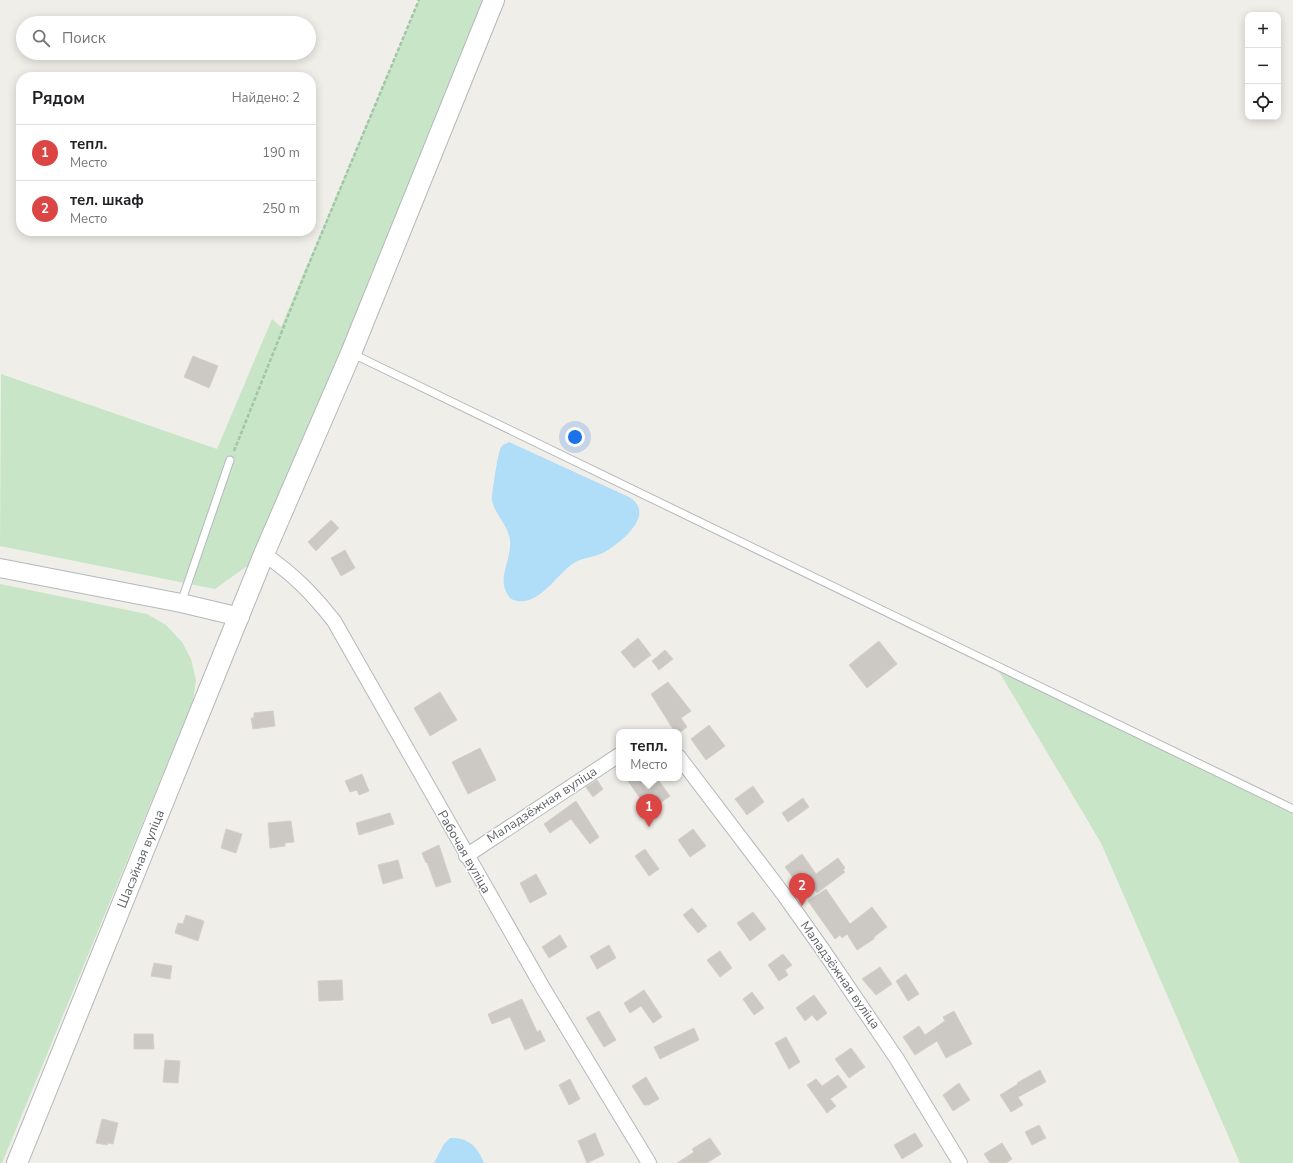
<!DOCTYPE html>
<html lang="ru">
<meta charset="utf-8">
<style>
body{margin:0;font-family:"Nunito Sans",sans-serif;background:#f6f6f6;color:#202124}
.controls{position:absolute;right:12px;top:12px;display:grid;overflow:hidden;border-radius:8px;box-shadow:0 2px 10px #0003}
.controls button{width:36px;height:36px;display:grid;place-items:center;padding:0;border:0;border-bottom:1px solid #e0e0e0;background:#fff;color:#202124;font:20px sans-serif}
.you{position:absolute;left:575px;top:437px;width:14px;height:14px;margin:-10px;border:3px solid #fff;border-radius:50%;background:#1a73e8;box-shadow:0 0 0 6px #1a73e833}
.badge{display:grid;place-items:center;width:26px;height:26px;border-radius:50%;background:#db4543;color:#fff;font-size:13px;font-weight:700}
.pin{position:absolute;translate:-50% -33px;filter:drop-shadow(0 1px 2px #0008)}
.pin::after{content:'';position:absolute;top:21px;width:14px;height:12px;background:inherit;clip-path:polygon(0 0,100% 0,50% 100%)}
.popup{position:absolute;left:616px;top:729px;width:66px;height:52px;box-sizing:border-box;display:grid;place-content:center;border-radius:8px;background:#fff;filter:drop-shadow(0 1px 3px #0005);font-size:13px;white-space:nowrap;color:#757577}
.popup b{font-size:15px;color:#202124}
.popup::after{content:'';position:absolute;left:50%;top:100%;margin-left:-8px;border:8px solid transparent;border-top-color:#fff}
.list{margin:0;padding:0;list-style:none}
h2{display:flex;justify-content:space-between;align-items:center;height:52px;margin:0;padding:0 16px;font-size:17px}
h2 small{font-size:13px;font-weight:400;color:#757577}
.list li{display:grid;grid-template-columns:26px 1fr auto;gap:12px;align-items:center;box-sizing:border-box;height:56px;padding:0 16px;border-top:1px solid #e0e0e0}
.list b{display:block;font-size:15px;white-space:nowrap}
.list p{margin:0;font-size:13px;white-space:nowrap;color:#757577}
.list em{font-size:13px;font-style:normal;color:#757577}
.icon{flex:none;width:22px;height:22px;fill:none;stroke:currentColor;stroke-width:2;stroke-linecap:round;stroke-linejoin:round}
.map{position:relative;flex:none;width:1293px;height:1163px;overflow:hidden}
.search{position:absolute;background:#fff;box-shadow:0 2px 10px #0003;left:16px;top:16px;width:300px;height:44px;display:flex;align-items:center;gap:10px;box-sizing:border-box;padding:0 14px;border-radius:22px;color:#757577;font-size:15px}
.panel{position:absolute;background:#fff;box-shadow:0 2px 10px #0003;left:16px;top:72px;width:300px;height:164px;border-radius:16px}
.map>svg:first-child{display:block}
.green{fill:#c9e5c7}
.water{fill:#b0ddf8}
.building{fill:#ccc9c5;stroke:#d4cfc7}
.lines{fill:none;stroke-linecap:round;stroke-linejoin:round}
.service-casing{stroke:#b5b8bb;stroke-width:9}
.minor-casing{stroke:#b5b8bb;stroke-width:16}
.tertiary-casing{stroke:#b5b8bb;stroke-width:20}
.secondary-casing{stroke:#b4b7bb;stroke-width:22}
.path{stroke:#a1c6a9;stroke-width:2.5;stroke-dasharray:4 2;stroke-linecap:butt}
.service{stroke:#fff;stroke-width:7}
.minor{stroke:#fff;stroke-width:14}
.tertiary{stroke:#fff;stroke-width:18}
.secondary{stroke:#fff;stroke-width:20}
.labels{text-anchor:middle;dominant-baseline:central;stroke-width:3;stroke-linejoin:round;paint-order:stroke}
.street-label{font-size:13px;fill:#5f6367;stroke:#fff}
</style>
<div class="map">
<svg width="1293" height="1163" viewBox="0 0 1293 1163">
<rect width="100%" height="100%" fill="#f0eee8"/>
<!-- green -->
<path class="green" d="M419,0H494L264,554L215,589L0,546L1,374L217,449L272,319L281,327Z
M0,584L147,614L166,625L182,642L191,659L196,680L193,701L2,1163H0Z
M995,665L1293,809V1163H1240L1101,843Z"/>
<!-- water -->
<path class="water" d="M509,442L629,497C657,514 621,543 603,553C593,558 581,557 571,565C554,578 536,610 511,599C494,580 512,562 510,540C508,525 496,516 492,501C491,498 498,453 500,450C501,445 505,444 509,442Z
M450,1138C468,1137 478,1147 484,1163H434L444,1144Z"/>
<!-- building -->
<path class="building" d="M193,356L218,366L209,388L184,377Z
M331,520L339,528L316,551L308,542Z
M345,550L355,568L341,576L331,558Z
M638,638L651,655L634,668L621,652Z
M879,641L897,664L867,688L849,665Z
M665,650L673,659L659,670L652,661Z
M668,682L691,711L681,718L687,727L679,733L676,732L671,726L651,694Z
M440,692L457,720L430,736L414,708Z
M273,711L275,726L253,729L251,718H254V713Z
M709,725L725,746L706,760L691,739Z
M480,748L496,780L468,794L452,762Z
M362,774L369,791L359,795L357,790L350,792L345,781Z
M626,778H638L647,790L659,781L670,796L649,811Z
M597,780L603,789L593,797L586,787Z
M753,786L764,802L747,815L735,799Z
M803,798L809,807L788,822L782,813Z
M576,801L599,837L590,844L571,819L550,833L544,824Z
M390,813L394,824L359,835L356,823Z
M291,821L294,842L285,843V846L270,848L268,823Z
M226,829L242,834L236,853L221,848Z
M693,829L706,846L690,857L678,840Z
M439,845L451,882L436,887L427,862L426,863L422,853Z
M645,849L659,869L649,876L635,856Z
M802,854L816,874L838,858L845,868L843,870L845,872L817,893L804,876L796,882L785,867Z
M398,860L403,878L383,884L378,865Z
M536,874L547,894L530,903L520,883Z
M826,889L850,924L872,907L887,927L874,937V939L857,950L847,934L842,938L840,935L835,939L808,901Z
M692,908L707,926L698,933L683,915Z
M753,912L766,929L750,941L737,923Z
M186,915L204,921L198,941L175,933L178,923L183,924Z
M560,935L567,947L549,958L542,947Z
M609,945L616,958L597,969L590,956Z
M720,951L732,968L720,977L707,960Z
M783,954L792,965L785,970L788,975L779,981L768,965Z
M154,963L172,966L170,979L151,976Z
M880,967L892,984L876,995L862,979Z
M906,974L919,994L908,1001L896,981Z
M342,980L343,1000L319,1001L318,981Z
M644,990L662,1017L653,1023L641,1006L630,1013L624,1003Z
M752,992L764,1008L754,1015L743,999Z
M814,995L827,1013L817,1021L812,1015L805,1021L796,1008Z
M522,999L537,1032L540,1030L545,1041L525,1050L510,1017L492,1024L488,1014Z
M599,1011L616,1040L604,1047L586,1018Z
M954,1011L972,1044L946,1058L937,1041L915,1055L903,1037L919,1026L925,1035L945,1021L943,1017Z
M694,1028L699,1040L660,1059L654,1047Z
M134,1034H153L154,1049H134Z
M786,1037L800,1062L789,1069L775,1043Z
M851,1048L865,1067L849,1078L835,1059Z
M165,1060L180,1061L178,1083L163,1082Z
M1040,1070L1046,1082L1018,1097L1023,1105L1011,1112L1000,1095L1018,1084L1017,1083Z
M838,1075L847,1087L830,1099L836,1106L827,1113L807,1085L816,1079L822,1086Z
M646,1077L659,1099L648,1105H644L632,1086Z
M570,1079L580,1099L569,1105L559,1085Z
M959,1083L970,1100L953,1111L943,1095Z
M102,1119L118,1123L113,1144L108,1143L107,1145L96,1143Z
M1039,1125L1046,1138L1032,1145L1025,1132Z
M595,1133L604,1155L587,1163L578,1141Z
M915,1133L923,1146L902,1159L894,1145Z
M710,1138L721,1154L707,1163H677L694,1152L692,1149Z
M1002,1143L1012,1159L1006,1163H990L984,1154Z"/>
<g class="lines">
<defs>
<path id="service" d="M351,353L1293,809
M181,603L230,460"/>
<path id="minor" d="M264,554C294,575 311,592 334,621L543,988L649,1163
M679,757L784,895L823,950L897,1059L960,1163
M466,856L619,755"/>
<path id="tertiary" d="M0,568L181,603L240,617"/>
<path id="secondary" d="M17,1163L264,554L351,353L494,0"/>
</defs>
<!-- service casing -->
<use href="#service" class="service-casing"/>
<!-- minor casing -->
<use href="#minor" class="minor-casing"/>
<!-- tertiary casing -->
<use href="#tertiary" class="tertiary-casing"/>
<!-- secondary casing -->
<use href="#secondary" class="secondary-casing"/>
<!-- path -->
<path class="path" d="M234,451L306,271L419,0"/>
<!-- service -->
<use href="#service" class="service"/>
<!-- minor -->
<use href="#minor" class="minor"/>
<!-- tertiary -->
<use href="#tertiary" class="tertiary"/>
<!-- secondary -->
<use href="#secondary" class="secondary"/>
</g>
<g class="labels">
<!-- street labels -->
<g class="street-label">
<text transform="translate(542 805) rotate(-33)">Маладзёжная вуліца</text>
<text transform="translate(464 852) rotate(60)">Рабочая вуліца</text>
<text transform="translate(141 859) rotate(-68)">Шасэйная вуліца</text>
<text transform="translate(840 975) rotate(55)">Маладзёжная вуліца</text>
</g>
</g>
</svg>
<div class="controls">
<button>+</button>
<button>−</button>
<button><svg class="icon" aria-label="locate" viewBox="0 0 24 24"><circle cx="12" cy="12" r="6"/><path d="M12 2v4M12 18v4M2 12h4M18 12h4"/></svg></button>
</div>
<div class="you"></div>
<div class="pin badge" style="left:649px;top:827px">1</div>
<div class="popup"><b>тепл.</b>Место</div>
<div class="pin badge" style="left:802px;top:906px">2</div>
<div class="search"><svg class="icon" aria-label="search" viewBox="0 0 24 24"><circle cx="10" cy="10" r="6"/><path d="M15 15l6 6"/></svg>Поиск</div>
<section class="panel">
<h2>Рядом<small>Найдено: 2</small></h2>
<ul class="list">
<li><span class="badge">1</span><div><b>тепл.</b><p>Место</p></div><em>190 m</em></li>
<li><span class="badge">2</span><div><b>тел. шкаф</b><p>Место</p></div><em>250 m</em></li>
</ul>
</section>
</div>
